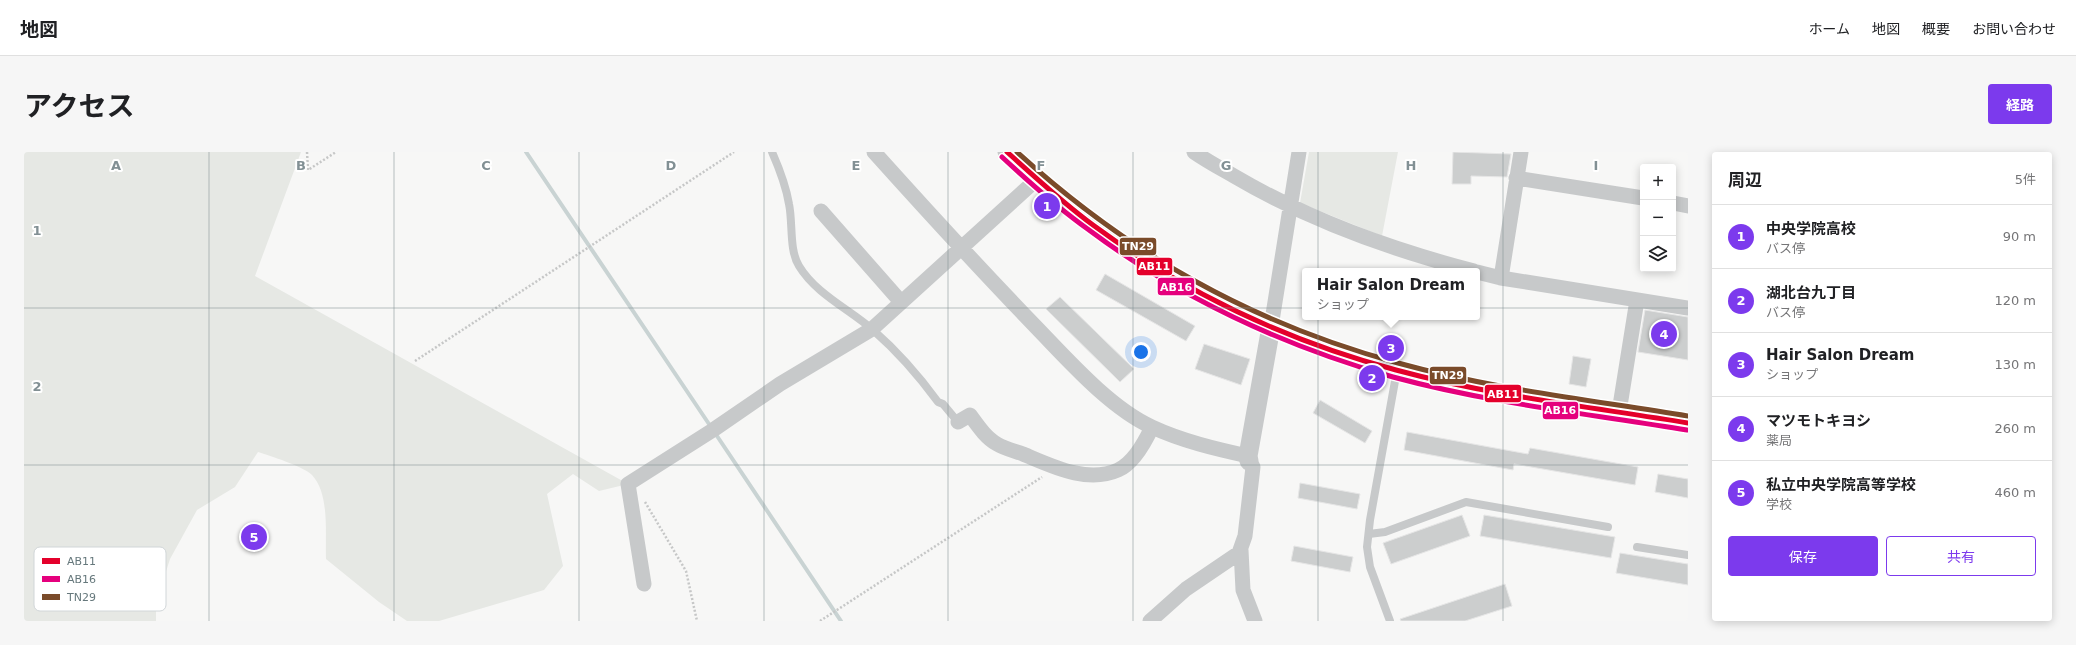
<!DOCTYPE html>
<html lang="ja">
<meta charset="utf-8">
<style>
body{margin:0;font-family:"DejaVu Sans","Noto Sans JP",sans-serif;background:#f6f6f6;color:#202124}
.controls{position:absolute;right:12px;top:12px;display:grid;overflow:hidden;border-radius:4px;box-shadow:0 2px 10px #0003}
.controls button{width:36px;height:36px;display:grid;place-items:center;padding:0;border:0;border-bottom:1px solid #e0e0e0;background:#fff;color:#202124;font:20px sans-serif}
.you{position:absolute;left:1117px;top:200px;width:14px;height:14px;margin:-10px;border:3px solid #fff;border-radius:50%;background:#1a73e8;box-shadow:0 0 0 6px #1a73e833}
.badge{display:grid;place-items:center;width:26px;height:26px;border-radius:50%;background:#7c3aed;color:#fff;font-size:13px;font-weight:700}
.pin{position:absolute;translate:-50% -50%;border:2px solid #fff;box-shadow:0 1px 4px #0006}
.popup{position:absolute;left:1278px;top:116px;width:178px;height:52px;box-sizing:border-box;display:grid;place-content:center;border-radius:4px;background:#fff;filter:drop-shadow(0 1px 3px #0005);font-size:13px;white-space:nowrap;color:#757577}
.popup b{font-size:15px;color:#202124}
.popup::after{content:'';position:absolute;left:50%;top:100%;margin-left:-8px;border:8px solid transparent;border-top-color:#fff}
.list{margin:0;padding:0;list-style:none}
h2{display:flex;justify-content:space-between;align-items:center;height:52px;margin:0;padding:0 16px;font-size:17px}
h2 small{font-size:13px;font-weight:400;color:#757577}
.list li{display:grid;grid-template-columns:26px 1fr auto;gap:12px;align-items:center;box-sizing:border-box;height:64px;padding:0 16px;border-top:1px solid #e0e0e0}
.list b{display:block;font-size:15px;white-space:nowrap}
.list p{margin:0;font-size:13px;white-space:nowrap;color:#757577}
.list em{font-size:13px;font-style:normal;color:#757577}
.actions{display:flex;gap:8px;padding:12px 16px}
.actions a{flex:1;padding:9px 0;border:1px solid #7c3aed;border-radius:4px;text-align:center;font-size:14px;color:#7c3aed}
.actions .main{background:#7c3aed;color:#fff}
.icon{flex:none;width:22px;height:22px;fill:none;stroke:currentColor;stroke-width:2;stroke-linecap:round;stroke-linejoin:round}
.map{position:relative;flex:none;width:1664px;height:469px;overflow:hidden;border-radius:4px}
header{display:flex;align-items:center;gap:24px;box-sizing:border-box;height:56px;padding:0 20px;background:#fff;border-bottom:1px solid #e0e0e0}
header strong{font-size:19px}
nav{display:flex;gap:22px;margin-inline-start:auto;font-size:14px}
.intro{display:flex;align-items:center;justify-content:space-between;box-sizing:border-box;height:96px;padding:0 24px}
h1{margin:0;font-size:28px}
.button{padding:10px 18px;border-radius:4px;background:#7c3aed;color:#fff;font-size:14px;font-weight:700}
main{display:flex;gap:24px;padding:0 24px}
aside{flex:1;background:#fff;border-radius:4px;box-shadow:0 2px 10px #0003}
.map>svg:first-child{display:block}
.green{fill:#e6e8e4}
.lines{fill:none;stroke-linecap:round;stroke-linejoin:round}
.stream{stroke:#c9d3d3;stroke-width:4}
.building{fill:#cccece;stroke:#e6e6e6}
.path{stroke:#c6c7c7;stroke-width:2.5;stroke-dasharray:2 2;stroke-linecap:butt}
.service{stroke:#c7c9ca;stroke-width:8}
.minor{stroke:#c7c9ca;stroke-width:15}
.tertiary{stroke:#c7c9ca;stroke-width:19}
.bus-1-casing{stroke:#fff;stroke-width:8}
.bus-2-casing{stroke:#fff;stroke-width:8}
.bus-3-casing{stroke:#fff;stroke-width:8}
.bus-1{stroke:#e4002b;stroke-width:5}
.bus-2{stroke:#e5007d;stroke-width:5}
.bus-3{stroke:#7a4b2a;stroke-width:5}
.grid{fill:none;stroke:#829094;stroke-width:1;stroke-opacity:0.55}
.key{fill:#fff;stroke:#d1d6d8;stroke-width:1}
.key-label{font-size:11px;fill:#66787c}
.grid-label{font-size:13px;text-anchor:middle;font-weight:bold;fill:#829094;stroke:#fff;stroke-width:4;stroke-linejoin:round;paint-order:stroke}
.line-badge{stroke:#fff;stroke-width:1.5}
.badge-label{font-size:11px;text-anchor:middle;font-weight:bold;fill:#fff}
</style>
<header>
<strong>地図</strong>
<nav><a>ホーム</a><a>地図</a><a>概要</a><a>お問い合わせ</a></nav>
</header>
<div class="intro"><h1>アクセス</h1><a class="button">経路</a></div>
<main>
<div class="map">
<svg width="1664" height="469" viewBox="0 0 1664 469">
<rect width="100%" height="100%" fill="#f7f7f6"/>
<!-- green -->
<path class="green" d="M0,0H277L231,124L604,332L575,339L549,322L523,342L539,414L520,438L415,469H383L355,450L302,407C301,382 306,342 288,323C279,314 246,304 234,300L211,335L173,358L146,407L132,451V469H0Z
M1285,0H1374L1358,84L1276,51Z"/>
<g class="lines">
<!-- stream -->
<path class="stream" d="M502,0L687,275
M691,281L817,469"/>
</g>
<!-- building -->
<path class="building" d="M1429,0L1487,2L1483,25L1447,24V32H1428Z
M1081,122L1171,174L1162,189L1072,138Z
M1036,145L1110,217L1096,230L1022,157Z
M1621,158L1664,165V208L1614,200Z
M1180,192L1226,207L1217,233L1171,217Z
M1549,204L1567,207L1562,235L1545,232Z
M1296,248L1348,279L1341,291L1289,261Z
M1383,280L1504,302L1506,296L1614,315L1611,333L1490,312L1489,318L1380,298Z
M1634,322L1664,327V346L1631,340Z
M1276,331L1336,342L1333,357L1274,346Z
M1438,363L1446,384L1367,412L1359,391Z
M1460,363L1591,385L1587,406L1456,384Z
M1270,394L1329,405L1326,420L1267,409Z
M1596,401L1664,412V433L1592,421Z
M1481,432L1488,454L1441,469H1377L1376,467Z"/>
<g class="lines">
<!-- path -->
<path class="path" d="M283,0L284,18L312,0
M391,209L710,0
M621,350L662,419L673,469
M796,469L1018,325"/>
<!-- service -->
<path class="service" d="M748,0C755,16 762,34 765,52C769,71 765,98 775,114C792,142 825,157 849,178C873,199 895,224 914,250L919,252L934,270
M1345,382L1361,380L1442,350L1584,375
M1613,395L1664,403
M1366,469L1346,415L1343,395L1346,368L1373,218"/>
<!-- minor -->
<path class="minor" d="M850,0C903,59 957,118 1012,175C1044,208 1086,256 1128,275C1158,289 1192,297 1224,304
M1170,0C1183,9 1196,16 1210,24C1283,67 1368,98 1450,119
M1492,26L1619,46
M1649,51L1664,54
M797,59L877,150
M1453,120L1477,126L1664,156
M1477,126L1497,0
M1247,175L1275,0
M1595,260L1613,148
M934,270L946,263C954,274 962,286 973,292C981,297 991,299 999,302C1028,314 1063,332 1094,318C1110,311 1121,290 1128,275
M1217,398L1219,438L1231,469
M620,432L604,332L689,278L756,232L848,177L1012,28
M1126,469L1162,437L1215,401L1221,384L1229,315L1225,309"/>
<!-- tertiary -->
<path class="tertiary" d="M983,0C1090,104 1227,180 1372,218C1467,243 1567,255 1664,271
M1225,309L1224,304L1247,175"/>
<defs>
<path id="bus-1" d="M983,0C1011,25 1039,51 1069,73C1160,140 1263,189 1372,218C1468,244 1567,255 1664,271"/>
<path id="bus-2" d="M978,5C1006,31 1034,56 1065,78C1156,146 1260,194 1369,225C1465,251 1565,262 1663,278"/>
<path id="bus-3" d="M993,0C1105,102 1227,171 1374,211C1468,237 1567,248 1664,264"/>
</defs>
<!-- bus-1 casing -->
<use href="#bus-1" class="bus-1-casing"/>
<!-- bus-2 casing -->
<use href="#bus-2" class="bus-2-casing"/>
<!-- bus-3 casing -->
<use href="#bus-3" class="bus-3-casing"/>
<!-- bus-1 -->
<use href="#bus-1" class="bus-1"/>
<!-- bus-2 -->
<use href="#bus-2" class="bus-2"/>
<!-- bus-3 -->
<use href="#bus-3" class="bus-3"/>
</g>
<!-- grid -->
<path class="grid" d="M185,0V469M370,0V469M555,0V469M740,0V469M924,0V469M1109,0V469M1294,0V469M1479,0V469M0,156H1664M0,313H1664"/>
<!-- legend -->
<rect x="10" y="395" width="132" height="64" rx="6" class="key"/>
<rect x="18" y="406" width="18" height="6" fill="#e4002b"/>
<rect x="18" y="424" width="18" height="6" fill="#e5007d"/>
<rect x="18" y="442" width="18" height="6" fill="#7a4b2a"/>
<g class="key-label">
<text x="43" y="413">AB11</text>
<text x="43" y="431">AB16</text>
<text x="43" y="449">TN29</text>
</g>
<g class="grid-label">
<text x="92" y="18">A</text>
<text x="277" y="18">B</text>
<text x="462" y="18">C</text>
<text x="647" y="18">D</text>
<text x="832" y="18">E</text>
<text x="1017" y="18">F</text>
<text x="1202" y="18">G</text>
<text x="1387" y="18">H</text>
<text x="1572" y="18">I</text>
<text x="13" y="83">1</text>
<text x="13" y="239">2</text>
</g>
<g class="line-badge">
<rect x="1095" y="85" width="38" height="19" rx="4" fill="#7a4b2a"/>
<rect x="1112" y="105" width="37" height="19" rx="4" fill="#e4002b"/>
<rect x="1133" y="125" width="38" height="19" rx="4" fill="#e5007d"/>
<rect x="1405" y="214" width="38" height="19" rx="4" fill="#7a4b2a"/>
<rect x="1460" y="232" width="38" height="19" rx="4" fill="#e4002b"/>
<rect x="1518" y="249" width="37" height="19" rx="4" fill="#e5007d"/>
</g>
<g class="badge-label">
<text x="1114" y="98">TN29</text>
<text x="1130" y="118">AB11</text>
<text x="1152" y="139">AB16</text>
<text x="1424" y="227">TN29</text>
<text x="1479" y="246">AB11</text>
<text x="1536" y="262">AB16</text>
</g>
</svg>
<div class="controls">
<button>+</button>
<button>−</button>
<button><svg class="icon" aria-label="layers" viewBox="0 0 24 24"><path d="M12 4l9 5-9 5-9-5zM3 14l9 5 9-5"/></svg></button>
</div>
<div class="you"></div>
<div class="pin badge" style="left:1023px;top:54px">1</div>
<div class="pin badge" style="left:1348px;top:226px">2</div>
<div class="pin badge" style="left:1367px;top:196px">3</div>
<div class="popup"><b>Hair Salon Dream</b>ショップ</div>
<div class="pin badge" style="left:1640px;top:182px">4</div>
<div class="pin badge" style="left:230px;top:385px">5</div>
</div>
<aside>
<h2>周辺<small>5件</small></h2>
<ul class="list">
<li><span class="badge">1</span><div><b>中央学院高校</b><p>バス停</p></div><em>90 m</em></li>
<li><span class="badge">2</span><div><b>湖北台九丁目</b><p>バス停</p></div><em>120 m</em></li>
<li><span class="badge">3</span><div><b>Hair Salon Dream</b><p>ショップ</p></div><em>130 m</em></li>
<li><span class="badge">4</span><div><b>マツモトキヨシ</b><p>薬局</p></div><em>260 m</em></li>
<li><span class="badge">5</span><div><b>私立中央学院高等学校</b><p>学校</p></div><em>460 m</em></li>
</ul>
<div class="actions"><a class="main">保存</a><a>共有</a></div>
</aside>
</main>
